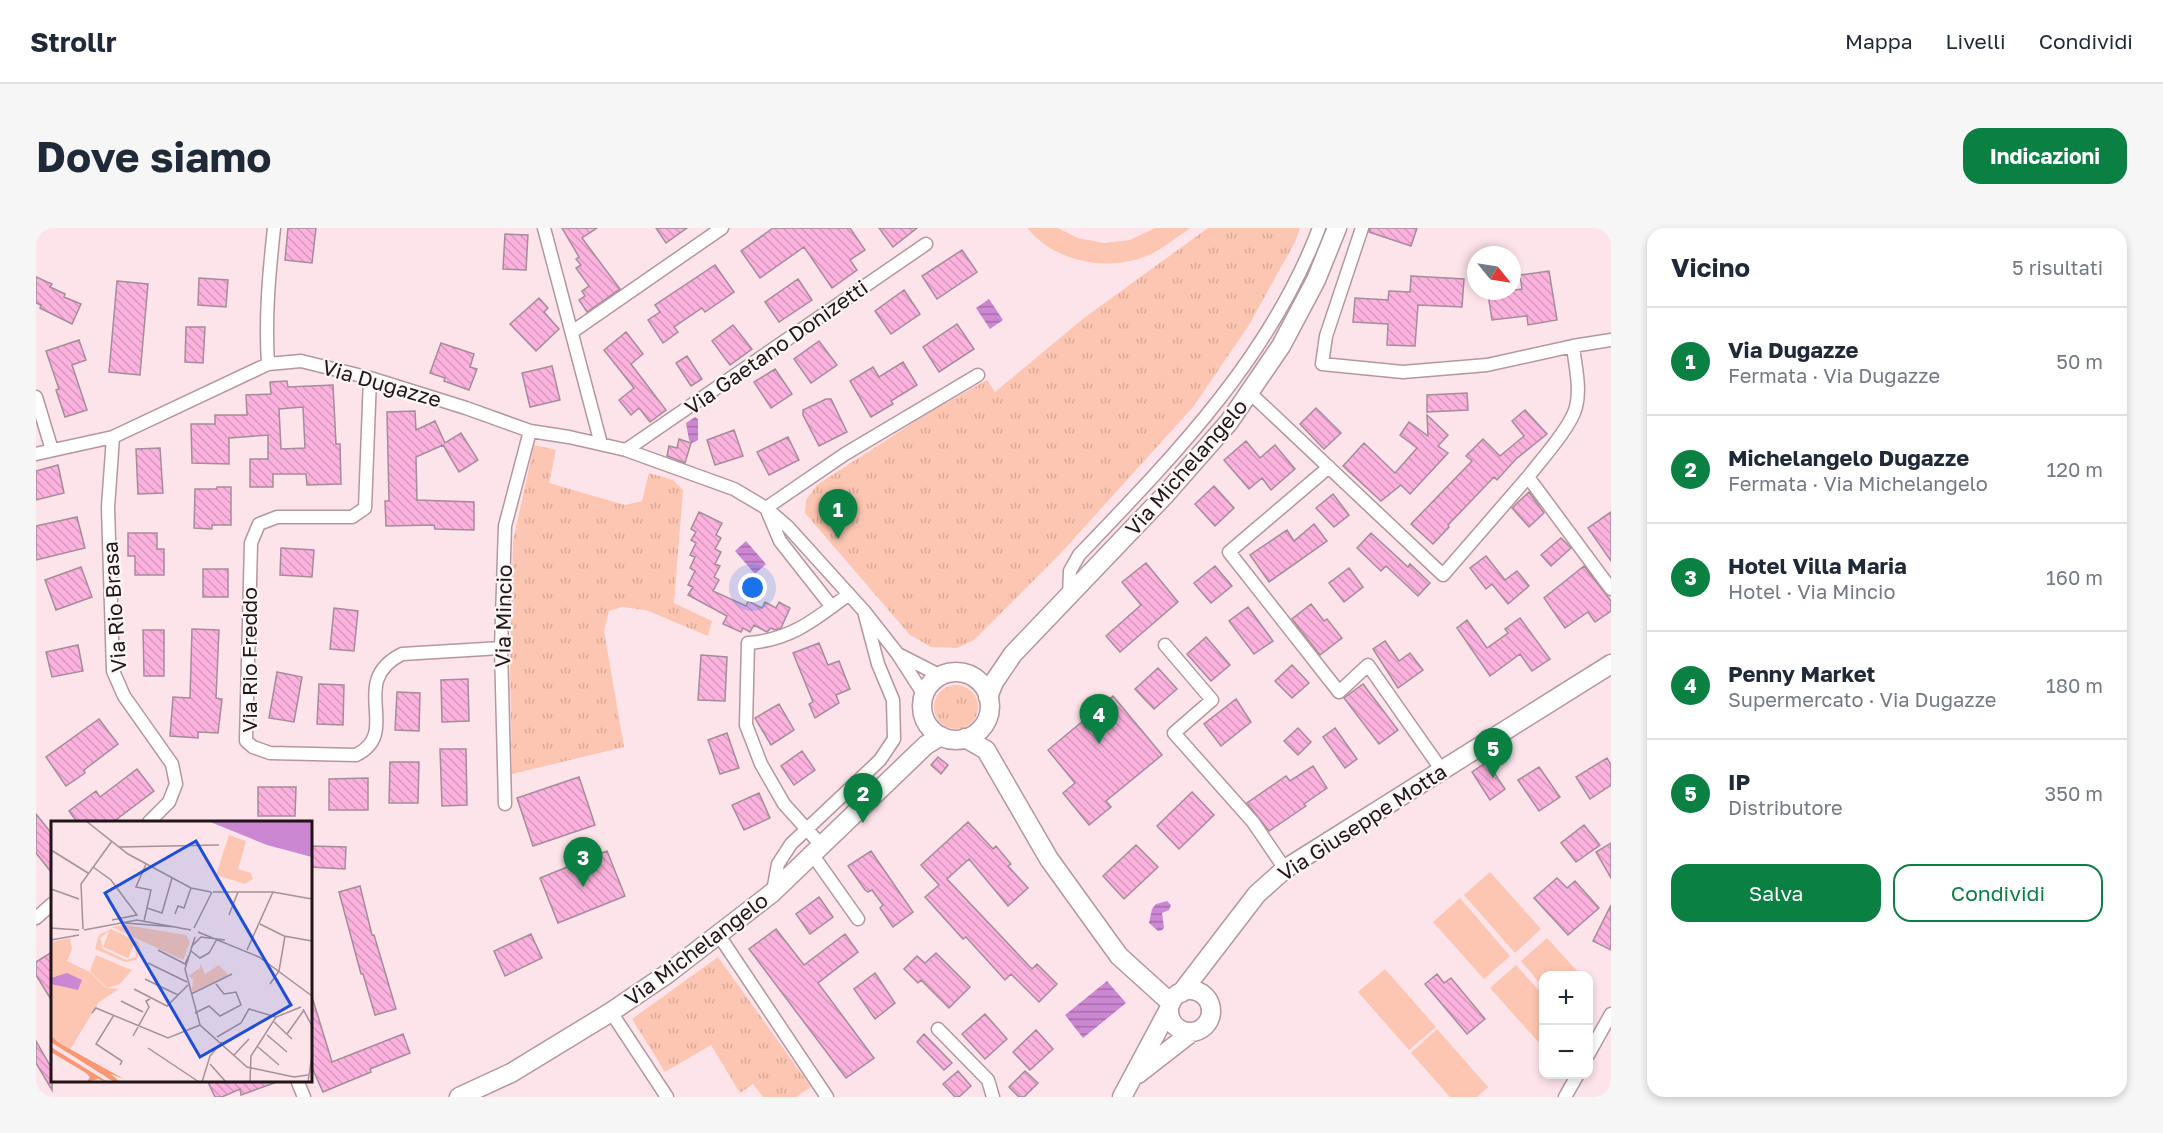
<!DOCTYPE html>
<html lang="it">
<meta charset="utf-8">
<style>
body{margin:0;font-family:"Golos Text",sans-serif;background:#f6f6f7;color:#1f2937}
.controls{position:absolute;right:18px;bottom:18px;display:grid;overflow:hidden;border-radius:12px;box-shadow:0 3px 9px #0003}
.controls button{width:54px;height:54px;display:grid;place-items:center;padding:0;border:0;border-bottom:2px solid #e0e1e3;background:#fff;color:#1f2937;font:30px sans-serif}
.compass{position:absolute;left:1431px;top:18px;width:54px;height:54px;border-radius:50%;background:#fff;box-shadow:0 3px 9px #0003;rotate:120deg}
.you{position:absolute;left:717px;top:360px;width:21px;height:21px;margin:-15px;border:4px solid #fff;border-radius:50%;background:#1a73e8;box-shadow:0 0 0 9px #1a73e833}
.badge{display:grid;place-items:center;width:39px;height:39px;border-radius:50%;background:#0b8043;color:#fff;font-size:20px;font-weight:700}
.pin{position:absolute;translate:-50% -50px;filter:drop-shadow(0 2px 3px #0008)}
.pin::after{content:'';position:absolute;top:32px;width:21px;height:18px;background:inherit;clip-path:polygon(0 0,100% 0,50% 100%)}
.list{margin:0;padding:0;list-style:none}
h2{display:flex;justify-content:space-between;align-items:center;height:78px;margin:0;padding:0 24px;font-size:26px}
h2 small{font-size:20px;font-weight:400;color:#747a83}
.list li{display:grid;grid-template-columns:39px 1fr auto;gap:18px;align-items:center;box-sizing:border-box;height:108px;padding:0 24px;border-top:2px solid #e0e1e3}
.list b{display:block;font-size:22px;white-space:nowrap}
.list p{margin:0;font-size:20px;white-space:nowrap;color:#747a83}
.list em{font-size:20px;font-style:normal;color:#747a83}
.actions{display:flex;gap:12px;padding:18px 24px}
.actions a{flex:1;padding:14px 0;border:2px solid #0b8043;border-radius:18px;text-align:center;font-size:21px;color:#0b8043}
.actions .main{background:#0b8043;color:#fff}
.map{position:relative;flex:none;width:1575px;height:869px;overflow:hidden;border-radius:18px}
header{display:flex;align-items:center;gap:36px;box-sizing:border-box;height:84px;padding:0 30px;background:#fff;border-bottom:2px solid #e0e1e3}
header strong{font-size:28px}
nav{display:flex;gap:33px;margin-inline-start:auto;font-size:21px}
.intro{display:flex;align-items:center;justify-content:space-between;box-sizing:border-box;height:144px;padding:0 36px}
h1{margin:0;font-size:42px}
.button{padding:15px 27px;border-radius:18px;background:#0b8043;color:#fff;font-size:21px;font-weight:700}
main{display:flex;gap:36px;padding:0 36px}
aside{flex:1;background:#fff;border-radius:18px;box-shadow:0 3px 9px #0003}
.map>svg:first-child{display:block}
.grass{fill:url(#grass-tufts)}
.pitch{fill:#fdc6b2}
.water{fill:url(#water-rules)}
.building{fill:url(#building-back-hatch);stroke:#a58c9a;stroke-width:1.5;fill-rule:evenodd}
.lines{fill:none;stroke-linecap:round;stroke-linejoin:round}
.street-casing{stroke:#b4979e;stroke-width:15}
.secondary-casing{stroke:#b4979e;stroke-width:21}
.street{stroke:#fff;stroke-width:12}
.secondary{stroke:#fff;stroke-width:18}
.labels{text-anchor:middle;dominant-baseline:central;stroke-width:4.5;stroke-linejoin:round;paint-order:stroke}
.street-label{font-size:21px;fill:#201518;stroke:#fdf7f8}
.inset-road{fill:none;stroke:#a59196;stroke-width:1.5}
.view{fill:#1d4ed8;fill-opacity:0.15;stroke:#1d4ed8;stroke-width:3}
.inset-edge{fill:none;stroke:#201518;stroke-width:3}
</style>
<header>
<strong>Strollr</strong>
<nav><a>Mappa</a><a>Livelli</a><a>Condividi</a></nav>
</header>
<div class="intro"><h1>Dove siamo</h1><a class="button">Indicazioni</a></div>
<main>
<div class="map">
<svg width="1575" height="869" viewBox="0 0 1575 869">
<defs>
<pattern id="grass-tufts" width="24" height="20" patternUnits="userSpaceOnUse" patternTransform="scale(1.5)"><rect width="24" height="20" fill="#fdc6b2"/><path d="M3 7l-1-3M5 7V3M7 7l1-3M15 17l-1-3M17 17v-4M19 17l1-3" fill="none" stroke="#d9a998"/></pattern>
<pattern id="water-rules" width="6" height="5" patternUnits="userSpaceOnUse" patternTransform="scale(1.5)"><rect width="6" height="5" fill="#cb87d1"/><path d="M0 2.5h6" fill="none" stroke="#a46da9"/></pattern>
<pattern id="building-back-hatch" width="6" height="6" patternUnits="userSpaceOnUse" patternTransform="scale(1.5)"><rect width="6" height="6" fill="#fcb2de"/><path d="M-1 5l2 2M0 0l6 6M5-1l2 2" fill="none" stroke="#d898be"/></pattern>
</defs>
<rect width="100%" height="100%" fill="#fde4ea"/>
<!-- grass -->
<path class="grass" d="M1172,0H1264L1259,14L1213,97L1157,179L1024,326L938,412L921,420L895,419L874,407L769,285L770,272L781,257L892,185L951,152L959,164L1048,90Z
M498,217L520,222L513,255L589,277L606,273L613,245L637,252L647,262L638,375L676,393L672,408L610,382L586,379L573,383L568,403L588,519L476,546L474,433L477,313Z
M898 479a22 22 0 1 1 44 0a22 22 0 1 1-44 0Z
M682,729L775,859L760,869H727L717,856L704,865L675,817L629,844L596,791Z"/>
<!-- pitch -->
<path class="pitch" d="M991,0H1022L1042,10L1068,15L1094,12L1119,0H1154C1141,9 1129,19 1115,26C1074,45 1020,35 991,0Z
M1454,644L1505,701L1479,725L1428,667Z
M1424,670L1474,728L1448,751L1397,694Z
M1511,710L1545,747L1508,748L1507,759L1485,733Z
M1480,737L1507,767V815L1505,817L1454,760Z
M1349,741L1400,799L1373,822L1322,764Z
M1401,801L1452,859L1441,869H1414L1375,825Z"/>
<!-- water -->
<path class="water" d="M953,71L967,92L954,101L940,80Z
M659,189L662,191V212L656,215L653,212L650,195Z
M710,313L730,336L719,346L699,323Z
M1131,673L1135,677L1133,682L1126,685L1128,700L1126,702L1122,703L1113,695L1116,681L1120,676Z
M1071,753L1090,775L1047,810L1029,787Z"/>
<!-- building -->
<path class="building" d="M252,0H280L276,35L249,32Z
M526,0H561L546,10L584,61L551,84L543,72L549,68L546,63L553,58L540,40L545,37L540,31L543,29Z
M620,0H651L630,15Z
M737,0H814L829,22L814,32L821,42L796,60L768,19L724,50L705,23Z
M843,0H881L857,19Z
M1334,0H1381L1375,18L1333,4Z
M469,6L492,7L490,42L467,41Z
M926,22L941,44L901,71L886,48Z
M679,37L698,64L669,84L666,80L638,99L642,104L627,115L612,92L624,84L619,77Z
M1513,43L1521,92L1492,97L1491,88L1456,92L1452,66L1486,61L1484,47Z
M1375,48L1428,51L1426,79L1382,77L1379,118L1351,117L1352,96L1317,94L1319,70L1352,72L1353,63L1374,64Z
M0,49L16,56L14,59L29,66L28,69L45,76L36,96L4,80L5,77L0,75Z
M163,50L192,52L190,79L162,77Z
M762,51L776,72L743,94L729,74Z
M81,53L112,56L104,147L73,144Z
M868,62L884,86L855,106L839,83Z
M503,70L512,80L508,84L523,101L500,123L474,96Z
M921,96L938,121L903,144L887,119Z
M697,97L716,121L694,137L676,113Z
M150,99H169L167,135L149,134Z
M590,104L607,126L595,136L630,182L614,194L603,180L595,187L583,172L598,160L568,122Z
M43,112L50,132L36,137L51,182L29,189L20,162L23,161L10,123Z
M783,113L801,137L775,155L758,131Z
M405,115L438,126L434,139L441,141L433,162L408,153L409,150L394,145Z
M651,128L666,151L655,158L640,135Z
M867,134L881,157L855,173L857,176L835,189L814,153L837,139L843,149Z
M516,138L524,172L494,179L486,145Z
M739,141L756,166L735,180L718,154Z
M251,153L252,159L297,157L300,216H304L305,256L271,257L270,246H237V259H214V231H232V207L193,210V236L156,235L155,196H179V187H211L210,167L235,166L234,154ZM267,179L269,220L245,221L243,181Z
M1431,165L1432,182L1391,184V167Z
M790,171H795L811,204L783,218L767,187V182Z
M1280,180L1305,205L1288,221L1264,196Z
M1489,182L1511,206L1480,231L1461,252L1458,249L1412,297L1413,299L1397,316L1375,296L1436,233L1430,228L1447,211L1464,228L1488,208L1476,193Z
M379,183L380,202L399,193L409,215L425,205L442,232L423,244L407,217L380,229L381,272L438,274V302L399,301L398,297L350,298L349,273H353L351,184Z
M1391,187L1412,207L1402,218L1412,225L1374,266L1365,257L1345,273L1307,238L1328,215L1359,245L1381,220L1364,207L1373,194L1392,208Z
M698,202L707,228L679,237L671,212Z
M752,209L763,232L733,247L721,224Z
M643,211L655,215L649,235L631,228L633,218L641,220Z
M1210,213L1224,230L1239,217L1259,241L1235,262L1226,250L1213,261L1188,232Z
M124,220L127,265L102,266L100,221Z
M22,237L28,265L0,272V243Z
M1178,258L1198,280L1179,298L1159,276Z
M181,259H195V297H176V301L158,300L159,261H181Z
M1493,264L1508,285L1493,299L1476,280Z
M1297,266L1313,287L1298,299L1280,280Z
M663,284L686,295L680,307L685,310L679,321L685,324L679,336L684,338L678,349L683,352L677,363L710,378L712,373L726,380L729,374L740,380L743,374L754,380L745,400L739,402L735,400L731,404L718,397L714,404L707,400L705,404L687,396L691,388L652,367L657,359L652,357L659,343L654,340L659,329L654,327L660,315L655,312L660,304L655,301Z
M1575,284V333L1552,300Z
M41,289L49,320L0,332V298Z
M1278,296L1291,313L1233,354L1214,327L1251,302L1258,313Z
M92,305H121V321H128V347H99V328H92Z
M1335,305L1372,339L1374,336L1394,355L1382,368L1350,338L1345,343L1321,320Z
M1525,310L1535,320L1515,338L1505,327Z
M245,320L278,322L276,349L244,347Z
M1450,328L1469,352L1481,343L1493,358L1472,376L1456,356L1450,361L1434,340Z
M1110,335L1142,374L1084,424L1070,408L1105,377L1086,354Z
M1179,338L1196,358L1175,375L1158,355Z
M1548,338L1575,373V383L1559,394L1552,384L1529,400L1508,370Z
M45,339L56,369L20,382L9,352Z
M1313,340L1327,359L1308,374L1293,355Z
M167,341H192V369H167Z
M1275,376L1288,393L1291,391L1306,410L1284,427L1256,391Z
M1212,379L1237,413L1218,426L1193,393Z
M298,380L322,383L318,423L294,421Z
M1484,390L1514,431L1496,443L1484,426L1454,448L1421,400L1431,392L1451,420L1472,405L1469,401Z
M156,401L183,402L180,470L186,471L182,505L162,504V510L134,508L137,469L154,470Z
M107,402H128V448H108Z
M1170,409L1194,437L1175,453L1151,426Z
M1349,413L1363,433L1374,425L1387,442L1362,460L1337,421Z
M783,415L792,437L803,433L814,461L800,467L803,475L779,490L773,476L777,474L757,425Z
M42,417L47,443L16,449L10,424Z
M665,427L691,429L689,473L662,472Z
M1256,437L1273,455L1256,470L1239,453Z
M1122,440L1141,461L1118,481L1099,461Z
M241,444L266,449L258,494L233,490Z
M432,451L433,493L406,494L405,452Z
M283,456L308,457L307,497L281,496Z
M1327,456L1362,502L1343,516L1308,470Z
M361,464L384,465L383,503L359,502Z
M1077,468L1126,527L1070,573L1075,579L1053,597L1027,565L1039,555L1012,522Z
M1200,471L1215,494L1185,518L1168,496Z
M743,476L758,502L735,517L719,490Z
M63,491L82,516L48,542L49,545L30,558L10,529Z
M1262,500L1275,514L1262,527L1248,513Z
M1299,500L1321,531L1309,540L1287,509Z
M691,505L703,540L684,546L672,512Z
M404,521H430L431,577L406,578Z
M766,523L779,542L758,557L745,538Z
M902,529L912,537L905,546L895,537Z
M1571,530L1575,537V557L1554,571L1540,549Z
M354,534H383L382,575H353Z
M1451,534L1469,561L1454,572L1436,544Z
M1277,538L1291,560L1268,576L1270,578L1233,603L1211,575L1250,548L1254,553Z
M1503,539L1524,569L1503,583L1482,552Z
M101,541L118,563L77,594H41L33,583L60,563L64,569Z
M543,549L559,597L497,618L481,570Z
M332,550V582H293V551Z
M222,559H260L259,588H222Z
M1156,564L1178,587L1143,621L1121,598Z
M723,565L734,590L708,602L696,577Z
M0,586L16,606V645L0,625Z
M932,594L957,621L960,618L975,636L972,638L992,660L972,678L933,631L911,651L996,741L1001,736L1021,756L1003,774L975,746L969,752L930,709L927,711L889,669L903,657L885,637Z
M1548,597L1564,617L1540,634L1525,615Z
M1575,615V650L1560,624Z
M1100,617L1122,639L1088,671L1067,648Z
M274,618L310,619L309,641L274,639Z
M571,623L589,668L522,695L504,650Z
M835,623L877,684L857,699L844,680L847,677L836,662L832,664L829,662L812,638Z
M1521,650L1531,660L1539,653L1563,680L1532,707L1498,670Z
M324,658L336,707H338L360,781L339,787L327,746H325L303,664Z
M783,669L797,689L774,706L760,686Z
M1575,677V722L1557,713Z
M740,701L768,737L809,706L822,724L782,755L838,830L810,850L713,721Z
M495,706L506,730L469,748L458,723Z
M16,724V773L0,747V734Z
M900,725L934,759L913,780L885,752L882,755L868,741L881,728L889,735Z
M839,745L859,775L839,791L818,761Z
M1401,746L1408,755L1415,750L1449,791L1431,806L1389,756Z
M274,772H277L296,834L367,806L374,825L334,841L335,844L287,864L274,835Z
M949,786L971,811L949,831L926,806Z
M1000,802L1017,821L994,842L977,824Z
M888,806L916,835L908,842L881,814Z
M0,813L16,841V862L0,835Z
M922,843L935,858L923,869H919L907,856Z
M989,843L1002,855L988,869H983L973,859Z
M171,852H240L241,854L205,867L204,861L186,869H179Z"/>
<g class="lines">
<defs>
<path id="street" d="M508,0L565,216
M1326,0L1290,108L1286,136L1367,144L1451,137L1537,118L1575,112
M536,104L686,0
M232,136C229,90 233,46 238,0
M334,150L329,280L316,289H241L223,296L215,315L210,513L217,519L234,525L320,527C367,504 310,454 366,426L465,420
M1214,165L1407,347L1492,249L1575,361
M0,169L16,222
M77,209L72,279L77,443L88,468L136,536L140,556L133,574L113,594
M590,222L890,16
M0,226L77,209L232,136L265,133L334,150L430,180L494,203L533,209L590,222L698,261L730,280L752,299L828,383L861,425L888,467
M1293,239L1193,324L1303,464L1332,437L1405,541
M1492,249C1505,232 1535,199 1540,179C1545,160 1539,137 1537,118
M1033,368L1034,343L1043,327C1137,229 1234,130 1283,0
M796,379L744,313L730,280L809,226L942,147
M1129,417L1176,472L1138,505L1217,594L1249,641
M862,426L905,448
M469,576L465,420L469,298L494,203
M785,617L748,576L725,536L710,497L712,415C755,412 780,391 813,366
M776,626L822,691
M737,663L742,636L755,616L844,532L858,511L857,472L842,436L829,387
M0,690L16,676
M682,706L791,869
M575,784L631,869
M902,801L952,852L957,869
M1552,827L1575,786
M261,852L268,869
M1529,869L1542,846"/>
<path id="secondary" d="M886 478a34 34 0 1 1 68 0a34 34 0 1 1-68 0Z
M952,469L958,454L977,426L1128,268L1193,194L1245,118L1280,52L1301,0
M929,510L950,522L1013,631L1083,728L1135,775
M1133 783a21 21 0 1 1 42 0a21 21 0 1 1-42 0Z
M1145,765L1221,666L1249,641L1575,436
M1102,846L1156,804
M423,869L475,845L575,784L631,746L736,665L890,517L905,508
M1086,869L1133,781"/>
</defs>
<!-- street casing -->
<use href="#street" class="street-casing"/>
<!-- secondary casing -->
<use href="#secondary" class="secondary-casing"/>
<!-- street -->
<use href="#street" class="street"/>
<!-- secondary -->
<use href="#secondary" class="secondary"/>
</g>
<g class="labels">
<!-- street labels -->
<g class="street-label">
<text transform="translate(740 119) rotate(-35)">Via Gaetano Donizetti</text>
<text transform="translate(346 155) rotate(16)">Via Dugazze</text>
<text transform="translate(1150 239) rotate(-49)">Via Michelangelo</text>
<text transform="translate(78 379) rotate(-94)">Via Rio Brasa</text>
<text transform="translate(467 388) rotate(-89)">Via Mincio</text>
<text transform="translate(213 432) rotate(-90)">Via Rio Freddo</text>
<text transform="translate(1326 594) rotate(-33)">Via Giuseppe Motta</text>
<text transform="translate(660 721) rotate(-37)">Via Michelangelo</text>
</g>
</g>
<!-- overview -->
<g transform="translate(15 593)">
<rect width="261" height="261" fill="#fde4ea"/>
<path d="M178,14L195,20L187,48L200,52L202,58L194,63L165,54ZM74,104L135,114L139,121L132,139L61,106ZM19,117L21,128L16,140L39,151L55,167L68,168L48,181L17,232L0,221V121ZM149,142L154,153L168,144L177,154L141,171L142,158L137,155L149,147Z" fill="#fdc6b2"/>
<path d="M0,215L8,222L73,258L60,253L69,261H63L0,221ZM0,226L47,255L57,261L47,258L36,261L39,256L35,252L0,231Z" fill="#f99773"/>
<path d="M60,108L87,121L90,130L85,139L74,141L44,128L48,114ZM58,110L52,126L77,137L84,122L85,136L75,139L52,128L49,117ZM45,134L73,146L81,149L69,163L56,167L39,150Z" fill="#fdc6b2" fill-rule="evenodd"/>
<path d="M157,0H261V36L216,24ZM16,152L31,159L27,169L0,163V157Z" fill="#cb87d1"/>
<path class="inset-road" d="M35,0L77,33L140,67L160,71M68,26L168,24M0,29L37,52M42,46L60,59L86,94L61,99M0,68L28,78M162,71H222L261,78M96,87L111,92L121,57M124,93L127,85L133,87L140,67M178,94L187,71M93,100L100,69L85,66L95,43M74,102L125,106M209,103L233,115L261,120M0,107L28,109M143,107L161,71M32,108L30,63L61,20M33,109L86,99L140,109M147,111L208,136L261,175M144,116L134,148L149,204L196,246L243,256L257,254M0,119L28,114M140,126L150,116L174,119M107,129L134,143L140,130M196,129L222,71M140,130L149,137L158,132L166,118M97,142L136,161M94,158L127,174M219,163L228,150L234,115M83,168L116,185L137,164M140,173L181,153M70,180L92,191M252,188L261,205M41,192L45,187L117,217L149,204M144,192L158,185L169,195L190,184L185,171L173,173L165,163M63,194L45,223L71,240L69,244M223,201L241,218M236,213L253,189M216,214L236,231M82,215L98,186L95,180L99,178M166,216L190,202L198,188L225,196M207,226L228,244M97,227L148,261M183,234L198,218M159,243L175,261M151,261L159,235L171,221M199,261L200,235L225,196L250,186M257,261L261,234"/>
<path class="view" d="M145,20L240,184L149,236L54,72Z"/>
<rect width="261" height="261" class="inset-edge"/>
</g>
</svg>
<div class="controls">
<button>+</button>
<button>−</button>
</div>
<svg class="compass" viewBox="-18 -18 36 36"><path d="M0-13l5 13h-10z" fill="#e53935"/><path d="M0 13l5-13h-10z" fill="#747a83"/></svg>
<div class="you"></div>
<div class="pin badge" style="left:802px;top:311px">1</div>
<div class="pin badge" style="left:827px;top:595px">2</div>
<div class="pin badge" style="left:547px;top:659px">3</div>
<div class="pin badge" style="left:1063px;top:516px">4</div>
<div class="pin badge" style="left:1457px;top:550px">5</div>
</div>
<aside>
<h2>Vicino<small>5 risultati</small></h2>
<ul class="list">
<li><span class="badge">1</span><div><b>Via Dugazze</b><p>Fermata · Via Dugazze</p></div><em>50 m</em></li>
<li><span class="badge">2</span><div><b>Michelangelo Dugazze</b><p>Fermata · Via Michelangelo</p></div><em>120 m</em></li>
<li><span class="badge">3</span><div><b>Hotel Villa Maria</b><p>Hotel · Via Mincio</p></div><em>160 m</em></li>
<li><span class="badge">4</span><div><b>Penny Market</b><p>Supermercato · Via Dugazze</p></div><em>180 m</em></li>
<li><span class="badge">5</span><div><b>IP</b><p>Distributore</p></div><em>350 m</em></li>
</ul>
<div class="actions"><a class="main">Salva</a><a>Condividi</a></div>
</aside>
</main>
